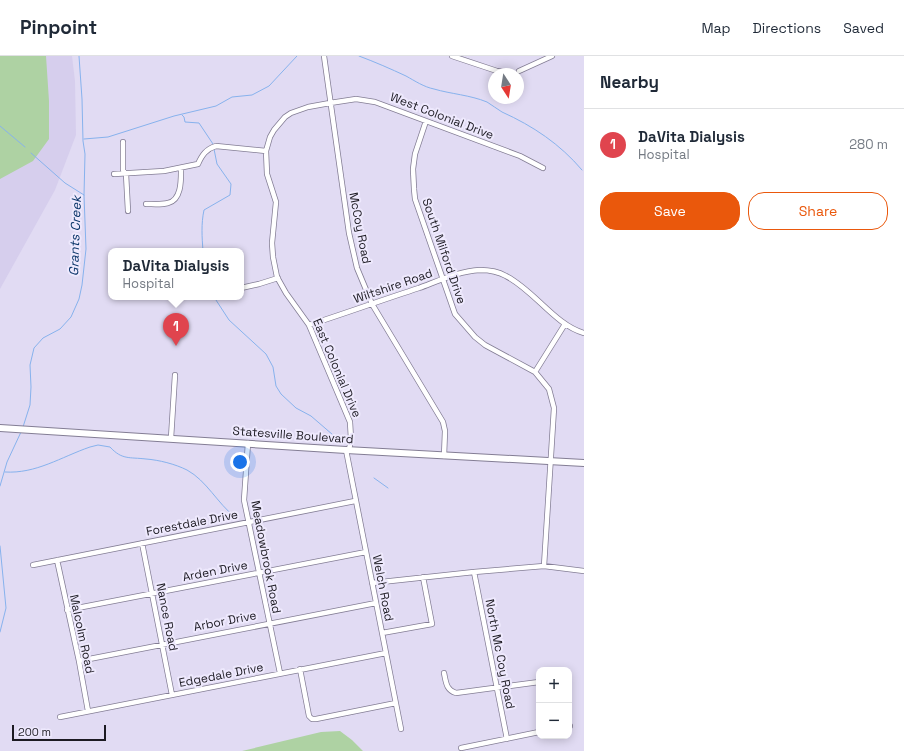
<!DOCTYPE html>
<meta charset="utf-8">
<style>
body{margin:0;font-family:"Space Grotesk",sans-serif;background:#f6f6f7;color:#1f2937}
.controls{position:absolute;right:12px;bottom:12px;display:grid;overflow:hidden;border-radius:8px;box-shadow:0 2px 10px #0003}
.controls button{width:36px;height:36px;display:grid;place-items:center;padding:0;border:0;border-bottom:1px solid #e0e1e3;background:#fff;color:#1f2937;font:20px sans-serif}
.compass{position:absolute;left:488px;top:12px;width:36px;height:36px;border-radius:50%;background:#fff;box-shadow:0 2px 10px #0003;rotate:168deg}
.scale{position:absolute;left:12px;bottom:10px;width:94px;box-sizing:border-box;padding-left:4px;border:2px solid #1c1a22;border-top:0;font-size:11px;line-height:14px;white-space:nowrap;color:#1c1a22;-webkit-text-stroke:3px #eee9fd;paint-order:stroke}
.you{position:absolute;left:240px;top:406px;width:14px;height:14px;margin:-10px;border:3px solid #fff;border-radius:50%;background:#1a73e8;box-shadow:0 0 0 6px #1a73e833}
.badge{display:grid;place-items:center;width:26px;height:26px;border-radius:50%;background:#ea580c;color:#fff;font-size:13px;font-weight:700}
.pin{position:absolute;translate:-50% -33px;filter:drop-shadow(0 1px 2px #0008)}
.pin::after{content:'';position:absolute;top:21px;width:14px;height:12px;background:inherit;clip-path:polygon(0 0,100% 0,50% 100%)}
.popup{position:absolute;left:108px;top:192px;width:136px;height:52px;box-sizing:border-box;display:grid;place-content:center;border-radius:8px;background:#fff;filter:drop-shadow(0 1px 3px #0005);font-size:13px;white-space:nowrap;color:#747a83}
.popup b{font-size:15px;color:#1f2937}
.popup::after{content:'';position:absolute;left:50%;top:100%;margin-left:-8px;border:8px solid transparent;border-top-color:#fff}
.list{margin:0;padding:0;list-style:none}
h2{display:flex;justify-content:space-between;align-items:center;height:52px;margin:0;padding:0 16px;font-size:17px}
h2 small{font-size:13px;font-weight:400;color:#747a83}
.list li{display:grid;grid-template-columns:26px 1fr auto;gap:12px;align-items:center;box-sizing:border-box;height:72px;padding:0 16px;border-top:1px solid #e0e1e3}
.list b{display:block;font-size:15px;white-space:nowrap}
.list p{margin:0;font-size:13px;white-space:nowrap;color:#747a83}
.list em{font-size:13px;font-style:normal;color:#747a83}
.actions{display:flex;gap:8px;padding:12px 16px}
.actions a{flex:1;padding:9px 0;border:1px solid #ea580c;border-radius:16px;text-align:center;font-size:14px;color:#ea580c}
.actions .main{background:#ea580c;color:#fff}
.map{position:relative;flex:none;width:584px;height:695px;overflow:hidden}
header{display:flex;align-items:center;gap:24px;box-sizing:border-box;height:56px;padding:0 20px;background:#fff;border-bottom:1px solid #e0e1e3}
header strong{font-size:19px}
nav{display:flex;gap:22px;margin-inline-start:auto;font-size:14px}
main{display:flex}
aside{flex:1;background:#fff}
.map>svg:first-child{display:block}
.built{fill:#d6ceed}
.green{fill:#aed2a3}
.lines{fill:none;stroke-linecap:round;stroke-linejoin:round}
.stream{stroke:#87b2ed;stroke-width:1}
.minor-casing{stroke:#837d94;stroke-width:6}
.major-casing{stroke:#837d94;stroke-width:8}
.minor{stroke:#fff;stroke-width:4.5}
.major{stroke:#fff;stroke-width:6}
.labels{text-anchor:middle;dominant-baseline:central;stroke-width:4;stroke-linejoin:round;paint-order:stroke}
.street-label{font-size:12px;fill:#1c1a22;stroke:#eee9fd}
.water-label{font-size:13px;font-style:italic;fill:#0a3569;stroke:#eee9fd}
</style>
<header>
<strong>Pinpoint</strong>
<nav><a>Map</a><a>Directions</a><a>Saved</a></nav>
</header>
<main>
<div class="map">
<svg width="584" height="695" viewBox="0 0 584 695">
<rect width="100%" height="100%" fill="#e1dbf3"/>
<!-- built -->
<path class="built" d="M0,0H72L75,25L76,79L55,134L0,233Z"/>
<!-- green -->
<path class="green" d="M0,0H46L49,45V83L33,105L0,123Z
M340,675L352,684L363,695H242L321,676Z"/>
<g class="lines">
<!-- stream -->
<path class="stream" d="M359,0C375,6 391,13 406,20C415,25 424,31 434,33C451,38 470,39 487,46C492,49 497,53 502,56C533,70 560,88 582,114
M182,59L184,61L185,66L199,67L213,88
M0,70L25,91
M84,83L108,81L174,60L216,50L232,41L252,39L269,30L297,0
M31,97L65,127L84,139
M203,195C202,181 201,168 204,154L230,139L231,128L217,108L214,93
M214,241L229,264L266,298L273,311L276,330L281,338L296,352L311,360L340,385
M23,371L30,349L31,331L30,309L34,292L43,282L60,273L71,261L79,243L82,229L86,193L84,139L85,98L83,85L82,43L79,0
M5,416C36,418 61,401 90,391L98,389L110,391C122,404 129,401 146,403C159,404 175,408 187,414C207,425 217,447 235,461
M374,422L388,432
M0,430L7,406L21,376
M0,490L6,552L0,576"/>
<defs>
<path id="minor" d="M324,0L349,177L357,212L372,248L443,366L445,375L444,400
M452,0L497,15L510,17
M519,15L552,0
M426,65L415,98L413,113L414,133L415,143L455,258L475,281L485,289L535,316L549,333L554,352L544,510
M123,86V114L126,118L128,155
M114,118L164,115L198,108C202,99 206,93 216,90L266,95
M146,148C153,148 161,149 168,147C182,144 181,123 181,112
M241,232L259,228L278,222
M309,269C346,257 382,244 419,232C438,225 459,215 480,214C488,214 499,216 506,220C534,234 555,269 584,277
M535,316L565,268
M171,382L175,319
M248,387L244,444L280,617
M346,394L401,673
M349,394L351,383L350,366L309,269L286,237L277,221L273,201L272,187L276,146L267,118L266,95L270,81L274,74L285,61L291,57L308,51L330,47L356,43L375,46L520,100L543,112
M142,487L172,639
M57,504L79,605L88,655
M33,509L355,445
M474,516L507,683
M372,527L474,516L544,510L584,515
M67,554L366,496
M382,577L432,568L423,521
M79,605L376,547
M300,613L309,660L312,663H316L396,647
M444,617C446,626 446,634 456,637L539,626
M60,661L386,597
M569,670H570
M461,692L539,676"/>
<path id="major" d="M0,372L346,394L584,407"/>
</defs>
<!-- minor casing -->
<use href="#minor" class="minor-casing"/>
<!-- major casing -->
<use href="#major" class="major-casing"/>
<!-- minor -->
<use href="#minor" class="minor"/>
<!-- major -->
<use href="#major" class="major"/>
</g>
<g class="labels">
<!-- street labels -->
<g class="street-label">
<text transform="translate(442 60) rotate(21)">West Colonial Drive</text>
<text transform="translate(360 172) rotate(79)">McCoy Road</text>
<text transform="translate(444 195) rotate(71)">South Milford Drive</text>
<text transform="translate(393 230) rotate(-19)">Wiltshire Road</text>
<text transform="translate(337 312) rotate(67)">East Colonial Drive</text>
<text transform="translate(293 379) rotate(4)">Statesville Boulevard</text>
<text transform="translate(192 467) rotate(-11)">Forestdale Drive</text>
<text transform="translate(266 501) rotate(79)">Meadowbrook Road</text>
<text transform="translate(215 515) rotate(-11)">Arden Drive</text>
<text transform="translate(383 532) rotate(79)">Welch Road</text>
<text transform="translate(167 561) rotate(79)">Nance Road</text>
<text transform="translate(225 565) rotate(-11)">Arbor Drive</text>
<text transform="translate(82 578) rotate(78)">Malcolm Road</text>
<text transform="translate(500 598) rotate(79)">North Mc Coy Road</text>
<text transform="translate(221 619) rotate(-11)">Edgedale Drive</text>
</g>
<!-- water labels -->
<g class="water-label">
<text transform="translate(75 180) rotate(-88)">Grants Creek</text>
</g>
</g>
</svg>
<div class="controls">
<button>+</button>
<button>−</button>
</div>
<svg class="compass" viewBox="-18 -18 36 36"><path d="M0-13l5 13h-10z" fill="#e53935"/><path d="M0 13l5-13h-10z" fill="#747a83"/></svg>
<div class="scale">200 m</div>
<div class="you"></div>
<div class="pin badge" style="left:176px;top:290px;background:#e0444e">1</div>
<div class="popup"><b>DaVita Dialysis</b>Hospital</div>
</div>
<aside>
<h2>Nearby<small></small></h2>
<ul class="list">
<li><span class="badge" style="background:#e0444e">1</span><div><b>DaVita Dialysis</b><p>Hospital</p></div><em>280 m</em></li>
</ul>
<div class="actions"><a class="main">Save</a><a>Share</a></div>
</aside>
</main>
